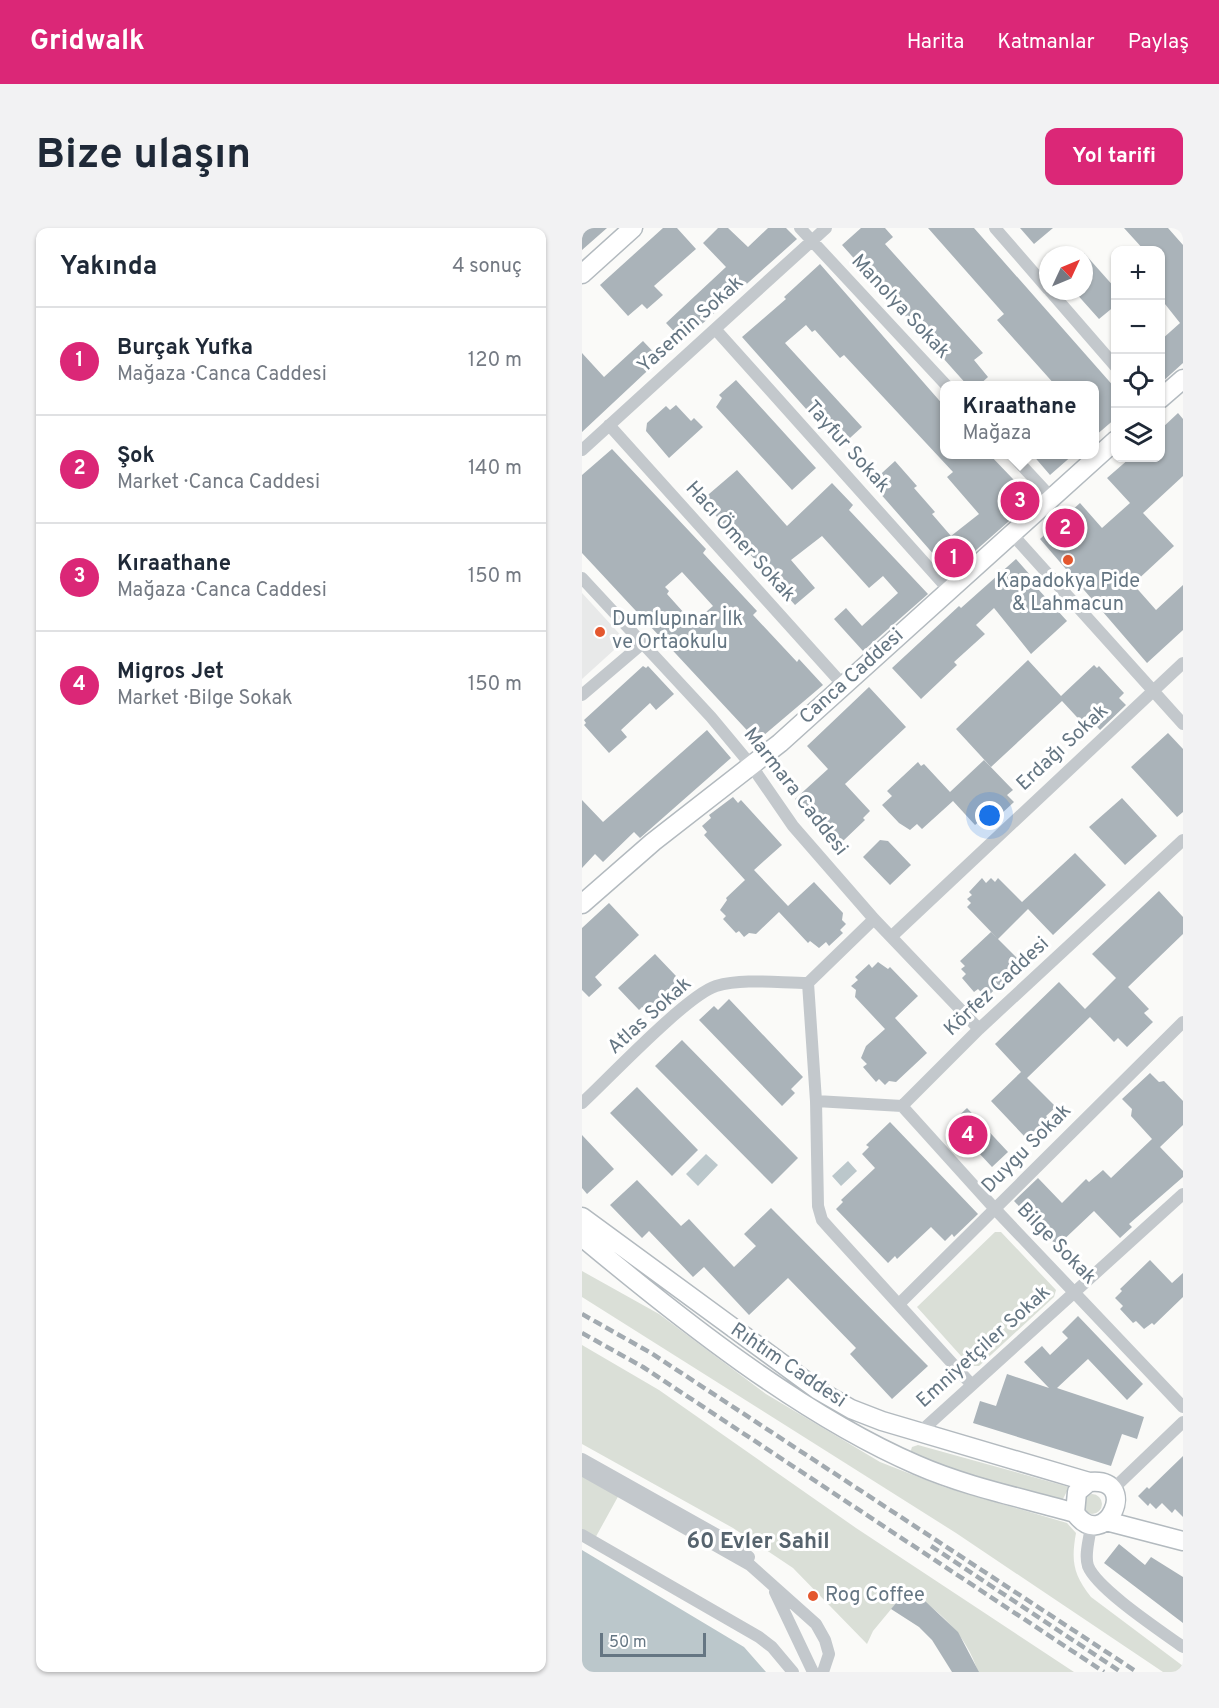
<!DOCTYPE html>
<html lang="tr">
<meta charset="utf-8">
<style>
body{margin:0;font-family:Overpass,sans-serif;background:#f2f2f3;color:#1f2937}
.controls{position:absolute;right:18px;top:18px;display:grid;overflow:hidden;border-radius:12px;box-shadow:0 2px 4px #0004}
.controls button{width:54px;height:54px;display:grid;place-items:center;padding:0;border:0;border-bottom:2px solid #e0e1e3;background:#fff;color:#1f2937;font:30px sans-serif}
.compass{position:absolute;left:457px;top:18px;width:54px;height:54px;border-radius:50%;background:#fff;box-shadow:0 2px 4px #0004;rotate:46deg}
.scale{position:absolute;left:18px;bottom:15px;width:106px;box-sizing:border-box;padding-left:6px;border:3px solid #657683;border-top:0;font-size:16px;line-height:21px;white-space:nowrap;color:#657683;-webkit-text-stroke:4px #fff;paint-order:stroke}
.you{position:absolute;left:408px;top:588px;width:21px;height:21px;margin:-15px;border:4px solid #fff;border-radius:50%;background:#1a73e8;box-shadow:0 0 0 9px #1a73e833}
.badge{display:grid;place-items:center;width:39px;height:39px;border-radius:50%;background:#db2777;color:#fff;font-size:20px;font-weight:700}
.pin{position:absolute;translate:-50% -50%;border:3px solid #fff;box-shadow:0 2px 6px #0006}
.popup{position:absolute;left:358px;top:153px;width:159px;height:78px;box-sizing:border-box;display:grid;place-content:center;border-radius:12px;background:#fff;filter:drop-shadow(0 2px 4px #0005);font-size:20px;white-space:nowrap;color:#747a83}
.popup b{font-size:22px;color:#1f2937}
.popup::after{content:'';position:absolute;left:50%;top:100%;margin-left:-12px;border:12px solid transparent;border-top-color:#fff}
.list{margin:0;padding:0;list-style:none}
h2{display:flex;justify-content:space-between;align-items:center;height:78px;margin:0;padding:0 24px;font-size:26px}
h2 small{font-size:20px;font-weight:400;color:#747a83}
.list li{display:grid;grid-template-columns:39px 1fr auto;gap:18px;align-items:center;box-sizing:border-box;height:108px;padding:0 24px;border-top:2px solid #e0e1e3}
.list b{display:block;font-size:22px;white-space:nowrap}
.list p{margin:0;font-size:20px;white-space:nowrap;color:#747a83}
.list em{font-size:20px;font-style:normal;color:#747a83}
.icon{flex:none;width:33px;height:33px;fill:none;stroke:currentColor;stroke-width:2;stroke-linecap:round;stroke-linejoin:round}
.map{position:relative;flex:none;width:601px;height:1444px;overflow:hidden;border-radius:12px}
header{display:flex;align-items:center;gap:36px;box-sizing:border-box;height:84px;padding:0 30px;background:#db2777;color:#fff}
header strong{font-size:28px}
nav{display:flex;gap:33px;margin-inline-start:auto;font-size:21px}
.intro{display:flex;align-items:center;justify-content:space-between;box-sizing:border-box;height:144px;padding:0 36px}
h1{margin:0;font-size:42px}
.button{padding:15px 27px;border-radius:12px;background:#db2777;color:#fff;font-size:21px;font-weight:700}
main{display:flex;gap:36px;padding:0 36px}
aside{flex:1;background:#fff;border-radius:12px;box-shadow:0 2px 4px #0004}
.map>svg:first-child{display:block}
.built{fill:#e8e9e9}
.green{fill:#dadfd7}
.water{fill:#bbc7cb}
.building{fill:#aab3b9;fill-rule:evenodd}
.lines{fill:none;stroke-linecap:round;stroke-linejoin:round}
.secondary-casing{stroke:#b3babf;stroke-width:21}
.street{stroke:#c3c8cc;stroke-width:12}
.secondary{stroke:#fff;stroke-width:18}
.rail{stroke:#a2aab0;stroke-width:4.5;stroke-dasharray:9 4.5;stroke-linecap:butt}
.poi-dot{fill:#e4572e;stroke:#fff;stroke-width:2}
.labels{text-anchor:middle;dominant-baseline:central;stroke-width:6;stroke-linejoin:round;paint-order:stroke}
.street-label{font-size:20px;fill:#657683;stroke:#fff}
.poi-label{font-size:20px;fill:#657683;stroke:#fff;text-anchor:start}
.quarter-label{font-size:22px;font-weight:bold;fill:#57646e;stroke:#fff}
</style>
<header>
<strong>Gridwalk</strong>
<nav><a>Harita</a><a>Katmanlar</a><a>Paylaş</a></nav>
</header>
<div class="intro"><h1>Bize ulaşın</h1><a class="button">Yol tarifi</a></div>
<main>
<aside>
<h2>Yakında<small>4 sonuç</small></h2>
<ul class="list">
<li><span class="badge">1</span><div><b>Burçak Yufka</b><p>Mağaza · Canca Caddesi</p></div><em>120 m</em></li>
<li><span class="badge">2</span><div><b>Şok</b><p>Market · Canca Caddesi</p></div><em>140 m</em></li>
<li><span class="badge">3</span><div><b>Kıraathane</b><p>Mağaza · Canca Caddesi</p></div><em>150 m</em></li>
<li><span class="badge">4</span><div><b>Migros Jet</b><p>Market · Bilge Sokak</p></div><em>150 m</em></li>
</ul>
</aside>
<div class="map">
<svg width="601" height="1444" viewBox="0 0 601 1444">
<rect width="100%" height="100%" fill="#fafaf8"/>
<!-- built -->
<path class="built" d="M0,365L43,412L0,451Z"/>
<!-- green -->
<path class="green" d="M413,1004H419L474,1062L472,1069L397,1138H388L335,1079Z
M0,1043L77,1086L184,1166L298,1234L362,1259L485,1295L494,1305C489,1333 491,1346 509,1369L601,1438V1444H581L374,1305L0,1069Z
M0,1117L77,1162L274,1300L492,1444H396C385,1407 357,1382 325,1362L291,1403L285,1416L211,1340L151,1300L0,1216Z
M336,1217L487,1259L480,1273L333,1231L328,1225L330,1219Z
M0,1244L38,1265L11,1314L0,1307Z
M500 1276a10 10 0 1 1 20 0a10 10 0 1 1-20 0Z"/>
<!-- water -->
<path class="water" d="M124,926L136,937L116,958L104,946Z
M266,933L275,943L259,958L250,948Z
M0,1322L162,1419L184,1444H0Z"/>
<!-- building -->
<path class="building" d="M0,0H25L0,22Z
M81,0H95L114,21L72,58L81,67L65,81L60,76L46,88L18,57Z
M136,0H146L166,19L186,0H204L215,11L101,113L84,95L144,39L121,15Z
M279,0H303L311,9L303,16L401,125L392,132L406,149L396,158H386L260,17Z
M346,0H392L534,161V190L513,208V158H474L415,92L422,86Z
M438,0H471L452,16Z
M542,0H586L601,17V135L579,155V112L598,95L579,71V22H562Z
M502,25L534,61V77L517,91L492,63H502Z
M238,36L363,179V226H407L451,272L368,345L289,255L313,233L335,258L332,260L353,284L350,286L369,308L397,286L365,249L371,244L262,127L258,130L233,102L230,104L224,97L203,115L280,199L258,219L160,109L204,71L202,69Z
M61,113L78,131L0,204V125L22,149Z
M154,152L234,240L210,262L134,179L140,170L137,167Z
M94,177L109,193L112,190L121,199L87,230L64,203L65,195L84,178L88,182Z
M596,185L601,191V248L561,285L592,318L551,356L574,382L601,357V402L565,435L458,311L498,275L520,300L548,275L525,250L548,230H579V201Z
M30,221L124,321L121,325L175,383L171,387L215,434L217,431L241,457L175,513L0,325V247ZM100,344L131,378L111,395L85,366L87,363L83,359Z
M450,226H492L468,247Z
M155,242L205,298L250,255L271,277L267,282L346,366L281,423L252,391L264,380L280,398L316,365L301,348L287,360L240,308L209,332L233,360L213,377L120,272Z
M434,331L449,348L446,350L485,393L449,426L412,380L394,397L403,406L372,434L375,437L339,471L310,440L377,378L379,380Z
M446,432L479,468L512,437L515,440L517,438L542,465L537,470L544,477L518,502L511,494L505,500L480,473L409,539L374,501Z
M61,438L64,440L66,438L92,466L74,482L68,475L39,502L45,509L27,525L2,497L4,495L2,492Z
M287,459L324,499L263,556L288,583L281,590L283,592L261,613L259,611L256,613L250,606L248,609L243,604L241,606L213,575L215,573L213,571L246,541L225,518Z
M125,502L149,530L58,610L52,604L21,634L13,626L0,640V572L21,594Z
M586,505L601,521V584L595,589L549,539Z
M402,532L431,562L425,567L432,574L405,599L399,592L393,597L371,573L340,601L335,596L328,602L317,595L300,577L310,568L305,563L336,534L339,538L342,536L368,564Z
M151,569L156,575L159,572L200,617L172,642L206,678L232,654L261,685L260,692L264,696L258,702L261,705L247,718L244,714L237,720L228,713L226,715L197,684L174,706L167,705L162,709L157,703L154,705L141,691L144,688L138,682L145,672L144,670L163,652L122,607L125,604L120,598L129,590L127,587Z
M540,570L575,608L543,637L507,599Z
M298,612L306,613L329,637L308,657L281,629Z
M493,625L524,657L471,707L446,681L416,711L385,679L389,675L385,671L390,667L387,664L400,650L404,655L409,650L413,654L416,650L440,674Z
M577,663L601,689V706L546,759L567,781L562,785L571,794L545,819L536,810L532,814L508,789L445,850L474,879L464,888L468,892L450,909L447,905L443,909L409,873L439,844L413,816L477,754L503,781L534,750L510,726Z
M27,675L57,707L13,749L20,757L7,769L0,762V700Z
M409,704L440,735L408,766L404,762L400,765L396,761L392,764L380,750L384,746L379,741L383,738L378,733Z
M73,726L94,748L92,756L95,759L68,784L60,779L57,782L36,760Z
M296,734L306,741L308,739L336,768L313,790L345,825L314,854L307,853L303,857L297,851L294,854L281,839L285,836L279,830L284,818L303,801L273,769L274,762L269,758L276,752L273,749L287,736L290,740Z
M147,771L221,849L209,861L213,865L200,878L117,792L132,778L136,782Z
M100,812L216,930L190,956L73,838Z
M568,845L577,854L582,853L601,873V897L578,919L601,943V949L547,996L550,999L538,1010L512,983L475,1018L432,973L456,950L480,975L504,951L507,954L521,942L529,950L570,911L549,888L550,881L540,871Z
M55,859L116,922L90,948L28,885Z
M385,880L426,924L410,939L369,895Z
M308,894L396,986L372,1009L370,1006L363,1013L349,999L315,1031L313,1028L306,1035L254,981L261,974L259,972L293,940L280,926L287,919L284,917Z
M0,907L32,941L5,966L0,960Z
M55,952L99,998L107,991L152,1039L174,1018L162,1006L189,980L346,1138L310,1171L268,1126L274,1120L206,1050L167,1087L122,1039L111,1049L67,1003L60,1010L28,977Z
M568,1032L590,1055L601,1045V1069L572,1097L570,1095L562,1101L554,1093L551,1095L538,1081L541,1078L533,1070L540,1063L538,1061Z
M496,1088L561,1156L545,1172L506,1131L475,1160L562,1189L555,1211L540,1206L529,1238L391,1195L398,1173L414,1178L425,1146L467,1160L442,1134L460,1118L468,1127L486,1110L480,1104Z
M601,1228V1289L593,1281L590,1285L580,1275L574,1281L568,1275L566,1278L556,1268L565,1259L567,1261Z
M537,1316L563,1337L569,1329L601,1349V1395L522,1335Z
M325,1362L343,1373L376,1404L397,1444H370L350,1412L337,1399L309,1381Z"/>
<g class="lines">
<defs>
<path id="secondary" d="M0,46L51,0
M578,171L601,151
M0,676L71,614L198,515L534,212
M0,989L236,1162L269,1181L300,1193L507,1254
M0,1009C97,1090 219,1187 335,1237C385,1259 441,1270 493,1285C523,1327 560,1248 507,1254L495,1264L493,1285
M524,1293L601,1313"/>
</defs>
<!-- secondary casing -->
<use href="#secondary" class="secondary-casing"/>
<!-- street -->
<path class="street" d="M218,0L365,158
M413,0L466,61
M468,63L534,139
M134,102L366,361
M27,197L261,457
M0,222L244,0
M429,226L469,269
M429,305L601,496
M0,350L129,489L169,537L211,598L292,691L397,801
M0,467L61,415
M309,709L601,435
M226,755L234,873L236,978L240,992L248,1001L389,1156
M234,873L320,878L397,801L601,612
M0,875C27,850 105,767 134,758C162,750 197,755 226,755L292,691
M320,878L413,981L601,1179
M317,1076L601,794
M337,1205L601,966
M0,1231L148,1314L167,1329
M0,1242L168,1337L234,1396L243,1412L247,1426L241,1444
M530,1262L601,1194
M509,1297C508,1309 502,1326 506,1338C515,1361 579,1403 601,1419
M0,1307L177,1409L190,1419L211,1444
M193,1364L231,1444"/>
<!-- secondary -->
<use href="#secondary" class="secondary"/>
<!-- rail -->
<path class="rail" d="M0,1086L69,1125L555,1444
M0,1105L61,1139L522,1444
M349,1318L539,1444"/>
</g>
<!-- markers -->
<g class="poi-dot">
<circle cx="486" cy="332" r="6"/>
<circle cx="18" cy="404" r="6"/>
<circle cx="231" cy="1368" r="6"/>
</g>
<g class="labels">
<!-- street labels -->
<g class="street-label">
<text transform="translate(318 79) rotate(47)">Manolya Sokak</text>
<text transform="translate(109 97) rotate(-42)">Yasemin Sokak</text>
<text transform="translate(265 219) rotate(48)">Tayfur Sokak</text>
<text transform="translate(158 314) rotate(48)">Hacı Ömer Sokak</text>
<text transform="translate(270 449) rotate(-42)">Canca Caddesi</text>
<text transform="translate(481 520) rotate(-43)">Erdağı Sokak</text>
<text transform="translate(213 564) rotate(52)">Marmara Caddesi</text>
<text transform="translate(415 759) rotate(-43)">Körfez Caddesi</text>
<text transform="translate(68 788) rotate(-42)">Atlas Sokak</text>
<text transform="translate(445 921) rotate(-45)">Duygu Sokak</text>
<text transform="translate(474 1016) rotate(46)">Bilge Sokak</text>
<text transform="translate(402 1119) rotate(-42)">Emniyetçiler Sokak</text>
<text transform="translate(206 1138) rotate(34)">Rıhtım Caddesi</text>
</g>
<!-- poi labels -->
<g class="poi-label">
<text x="486" y="354" text-anchor="middle">Kapadokya Pide<tspan x="486" dy="23">&amp; Lahmacun</tspan></text>
<text x="30" y="392">Dumlupınar İlk<tspan x="30" dy="23">ve Ortaokulu</tspan></text>
<text x="243" y="1368">Rog Coffee</text>
</g>
<!-- quarter labels -->
<g class="quarter-label">
<text x="176" y="1314">60 Evler Sahil</text>
</g>
</g>
</svg>
<div class="controls">
<button>+</button>
<button>−</button>
<button><svg class="icon" aria-label="locate" viewBox="0 0 24 24"><circle cx="12" cy="12" r="6"/><path d="M12 2v4M12 18v4M2 12h4M18 12h4"/></svg></button>
<button><svg class="icon" aria-label="layers" viewBox="0 0 24 24"><path d="M12 4l9 5-9 5-9-5zM3 14l9 5 9-5"/></svg></button>
</div>
<svg class="compass" viewBox="-18 -18 36 36"><path d="M0-13l5 13h-10z" fill="#e53935"/><path d="M0 13l5-13h-10z" fill="#747a83"/></svg>
<div class="scale">50 m</div>
<div class="you"></div>
<div class="pin badge" style="left:372px;top:330px">1</div>
<div class="pin badge" style="left:483px;top:300px">2</div>
<div class="pin badge" style="left:438px;top:273px">3</div>
<div class="popup"><b>Kıraathane</b>Mağaza</div>
<div class="pin badge" style="left:386px;top:907px">4</div>
</div>
</main>
